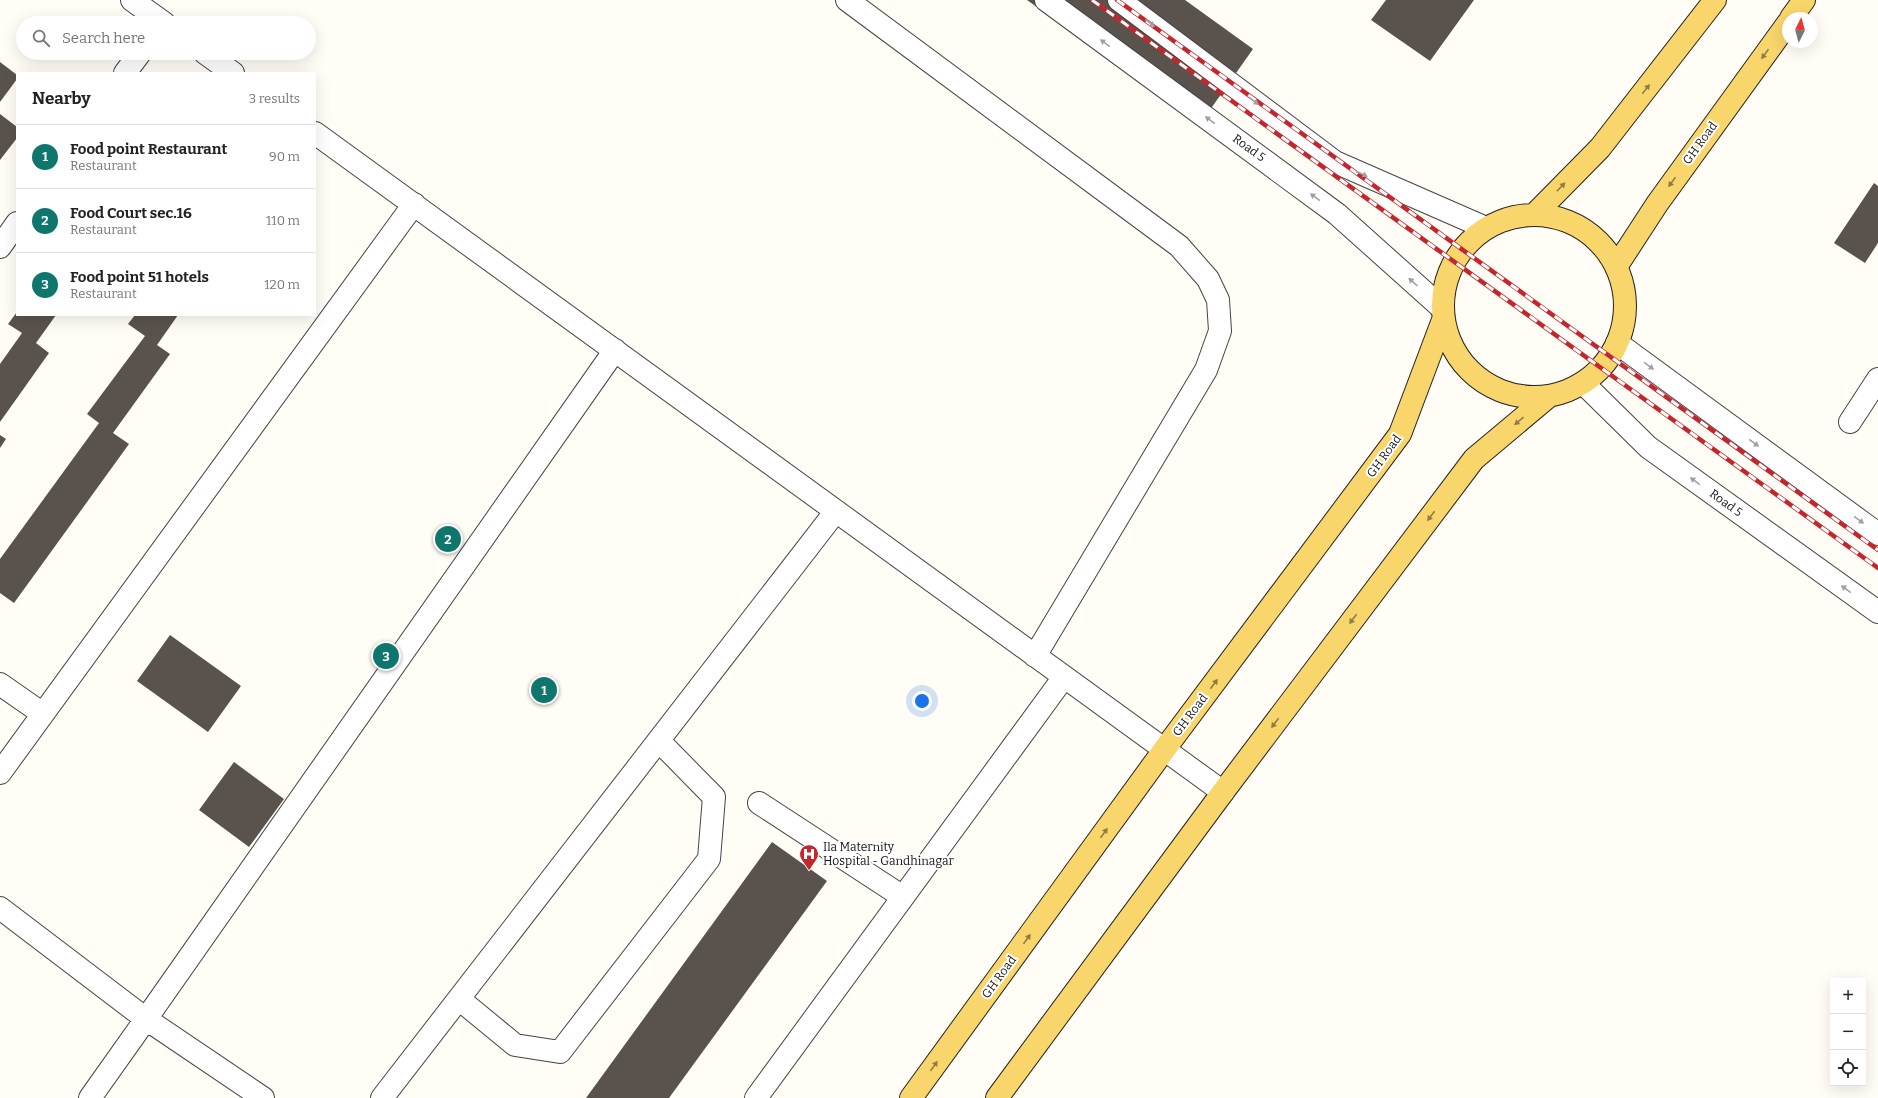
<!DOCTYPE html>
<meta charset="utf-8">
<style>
body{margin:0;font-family:Bitter,serif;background:#f2f2f2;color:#222}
.controls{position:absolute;right:12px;bottom:12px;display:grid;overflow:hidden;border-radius:0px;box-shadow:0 4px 16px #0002}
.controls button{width:36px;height:36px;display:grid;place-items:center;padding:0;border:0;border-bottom:1px solid #e0e0e0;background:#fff;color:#222;font:20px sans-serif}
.compass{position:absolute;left:1782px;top:12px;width:36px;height:36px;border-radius:50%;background:#fff;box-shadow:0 4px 16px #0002;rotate:6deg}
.you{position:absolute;left:922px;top:701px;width:14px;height:14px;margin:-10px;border:3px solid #fff;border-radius:50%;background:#1a73e8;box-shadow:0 0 0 6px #1a73e833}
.badge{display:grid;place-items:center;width:26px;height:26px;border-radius:50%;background:#0f766e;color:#fff;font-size:13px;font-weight:700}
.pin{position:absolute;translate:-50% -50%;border:2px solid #fff;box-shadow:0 1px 4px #0006}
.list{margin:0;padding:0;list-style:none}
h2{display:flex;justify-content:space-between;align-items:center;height:52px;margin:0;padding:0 16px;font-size:17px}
h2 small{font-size:13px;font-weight:400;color:#767676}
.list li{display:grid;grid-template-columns:26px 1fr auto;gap:12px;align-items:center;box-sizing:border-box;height:64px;padding:0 16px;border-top:1px solid #e0e0e0}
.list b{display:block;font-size:15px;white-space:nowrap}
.list p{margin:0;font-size:13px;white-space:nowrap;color:#767676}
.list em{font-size:13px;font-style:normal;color:#767676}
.icon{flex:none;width:22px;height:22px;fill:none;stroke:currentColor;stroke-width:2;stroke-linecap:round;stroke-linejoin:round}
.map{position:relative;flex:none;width:1878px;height:1098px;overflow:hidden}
.search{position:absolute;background:#fff;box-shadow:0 4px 16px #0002;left:16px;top:16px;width:300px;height:44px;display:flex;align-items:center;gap:10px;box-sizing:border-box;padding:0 14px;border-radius:22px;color:#767676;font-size:15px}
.panel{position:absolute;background:#fff;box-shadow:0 4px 16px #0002;left:16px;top:72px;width:300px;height:244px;border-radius:0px}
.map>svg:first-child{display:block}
.building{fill:#5a524d}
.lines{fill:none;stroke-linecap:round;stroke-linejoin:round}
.minor-casing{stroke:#444;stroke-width:24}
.major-casing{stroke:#222;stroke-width:24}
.minor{stroke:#fff;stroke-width:22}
.major{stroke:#f9d66b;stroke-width:22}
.rail-casing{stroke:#c4262e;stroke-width:4.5}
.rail{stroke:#fff;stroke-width:3;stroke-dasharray:9;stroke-linecap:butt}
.oneway{fill:#a0a0a0}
.oneway2{fill:#917d42}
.labels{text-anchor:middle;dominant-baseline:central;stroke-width:4;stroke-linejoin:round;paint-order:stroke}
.street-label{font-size:12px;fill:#111;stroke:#fff}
.poi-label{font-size:12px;fill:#111;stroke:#fff;text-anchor:start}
</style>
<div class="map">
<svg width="1878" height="1098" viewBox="0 0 1878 1098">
<rect width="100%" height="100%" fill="#fffdf5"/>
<!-- building -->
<path class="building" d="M1027,0H1185L1253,49L1200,124Z
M1386,0H1474L1430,61L1371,20Z
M0,62L17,75V79L0,102Z
M0,114L17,127V138L0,160Z
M1874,183L1878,186V243L1865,263L1834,243Z
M17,312V315H56L36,343L49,353L0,422V364L22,333L8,324Z
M135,315H178L157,345L170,354L113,433L129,444L14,603L0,593V559L99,423L87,414L145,336L128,324Z
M0,435L6,439L0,448Z
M170,635L241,686L208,732L137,681Z
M234,762L284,799L249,847L199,810Z
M772,842L827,881L669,1098H586Z"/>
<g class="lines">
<defs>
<path id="minor" d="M132,0L164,23
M847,0L1179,246L1208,279L1218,300L1220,331L1206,370L1035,656
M1046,0L1337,214L1442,308
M1119,0L1335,162L1486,228
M205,53L233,73
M125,73L140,53
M315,133L1223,792
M0,247L17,223
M1617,343L1878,534
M1583,383L1648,447L1878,612
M1850,422L1878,379
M0,684L43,714
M0,773L414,204
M759,803L903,897
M0,908L146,1019L90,1098
M459,999L515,1045L560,1052L709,859L714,797L659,741
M263,1098L146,1019L615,350
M382,1098L836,511
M756,1098L1064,677"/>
<path id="major" d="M1791,18L1804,0
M1534,215L1600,148L1715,0
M1443 306a91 91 0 1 1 182 0a91 91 0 1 1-182 0Z
M1616,267L1657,204L1788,23
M911,1098L1164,750L1400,434L1443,320
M997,1098L1223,792L1474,459L1549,396"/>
</defs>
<!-- minor casing -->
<use href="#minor" class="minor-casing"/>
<!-- major casing -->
<use href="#major" class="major-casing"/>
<!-- minor -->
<use href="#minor" class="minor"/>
<!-- major -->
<use href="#major" class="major"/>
<defs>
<path id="rail" d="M1092,0L1878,568
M1117,0L1878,550"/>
</defs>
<!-- rail casing -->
<use href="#rail" class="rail-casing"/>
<!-- rail -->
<use href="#rail" class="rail"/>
</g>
<!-- one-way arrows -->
<defs><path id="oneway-solid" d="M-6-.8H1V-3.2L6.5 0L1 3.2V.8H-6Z"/></defs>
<g class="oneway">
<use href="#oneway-solid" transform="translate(1150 23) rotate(37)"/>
<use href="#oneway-solid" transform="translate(1105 43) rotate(-144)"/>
<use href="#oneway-solid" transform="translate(1254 101) rotate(37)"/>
<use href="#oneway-solid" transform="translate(1210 120) rotate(-144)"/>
<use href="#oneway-solid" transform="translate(1362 174) rotate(24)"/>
<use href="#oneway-solid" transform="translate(1315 197) rotate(-144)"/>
<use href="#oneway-solid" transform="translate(1413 282) rotate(-138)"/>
<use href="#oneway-solid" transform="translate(1649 366) rotate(36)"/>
<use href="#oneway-solid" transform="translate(1754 443) rotate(36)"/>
<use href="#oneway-solid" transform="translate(1695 481) rotate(-144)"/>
<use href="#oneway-solid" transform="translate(1859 520) rotate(36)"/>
<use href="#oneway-solid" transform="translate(1846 589) rotate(-144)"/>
</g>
<g class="oneway2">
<use href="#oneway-solid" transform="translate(1765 54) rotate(126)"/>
<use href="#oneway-solid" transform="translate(1646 89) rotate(-52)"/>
<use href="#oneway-solid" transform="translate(1672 182) rotate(126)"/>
<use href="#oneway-solid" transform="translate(1561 187) rotate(-46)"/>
<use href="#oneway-solid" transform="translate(1519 421) rotate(140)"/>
<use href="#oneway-solid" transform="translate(1431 516) rotate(127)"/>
<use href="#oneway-solid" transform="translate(1353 619) rotate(127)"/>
<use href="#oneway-solid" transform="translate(1214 684) rotate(-53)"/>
<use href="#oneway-solid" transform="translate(1275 723) rotate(127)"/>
<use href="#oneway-solid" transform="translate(1104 833) rotate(-54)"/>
<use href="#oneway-solid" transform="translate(1027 939) rotate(-54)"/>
<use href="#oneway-solid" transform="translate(934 1066) rotate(-54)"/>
</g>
<!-- icons -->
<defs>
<symbol id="hospital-pin" viewBox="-11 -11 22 30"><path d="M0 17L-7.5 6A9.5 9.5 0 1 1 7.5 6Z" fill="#c4262e" stroke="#fff"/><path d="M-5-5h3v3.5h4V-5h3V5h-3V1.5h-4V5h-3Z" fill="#fff"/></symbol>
</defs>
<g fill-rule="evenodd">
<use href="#hospital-pin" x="798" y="843" width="22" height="30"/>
</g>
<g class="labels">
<!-- street labels -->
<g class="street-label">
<text transform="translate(1700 143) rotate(-54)">GH Road</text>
<text transform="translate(1249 148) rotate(36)">Road 5</text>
<text transform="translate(1384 456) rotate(-54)">GH Road</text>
<text transform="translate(1726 503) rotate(36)">Road 5</text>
<text transform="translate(1190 715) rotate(-53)">GH Road</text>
<text transform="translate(999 977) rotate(-54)">GH Road</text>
</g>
<!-- poi labels -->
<g class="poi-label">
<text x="823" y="847">Ila Maternity<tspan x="823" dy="14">Hospital - Gandhinagar</tspan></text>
</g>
</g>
</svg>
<div class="controls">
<button>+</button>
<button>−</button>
<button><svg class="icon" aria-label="locate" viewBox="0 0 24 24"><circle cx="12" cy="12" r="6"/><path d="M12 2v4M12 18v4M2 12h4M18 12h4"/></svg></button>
</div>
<svg class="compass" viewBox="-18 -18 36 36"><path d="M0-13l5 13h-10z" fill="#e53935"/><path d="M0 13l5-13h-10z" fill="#767676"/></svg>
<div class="you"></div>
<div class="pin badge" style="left:544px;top:690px">1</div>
<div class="pin badge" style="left:448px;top:539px">2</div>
<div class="pin badge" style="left:386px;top:656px">3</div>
<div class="search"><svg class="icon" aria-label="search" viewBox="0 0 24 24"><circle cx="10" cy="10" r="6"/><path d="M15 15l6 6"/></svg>Search here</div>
<section class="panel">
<h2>Nearby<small>3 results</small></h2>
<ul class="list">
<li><span class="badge">1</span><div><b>Food point Restaurant</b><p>Restaurant</p></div><em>90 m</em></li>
<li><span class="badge">2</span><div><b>Food Court sec.16</b><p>Restaurant</p></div><em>110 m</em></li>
<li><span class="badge">3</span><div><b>Food point 51 hotels</b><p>Restaurant</p></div><em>120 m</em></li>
</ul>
</section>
</div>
